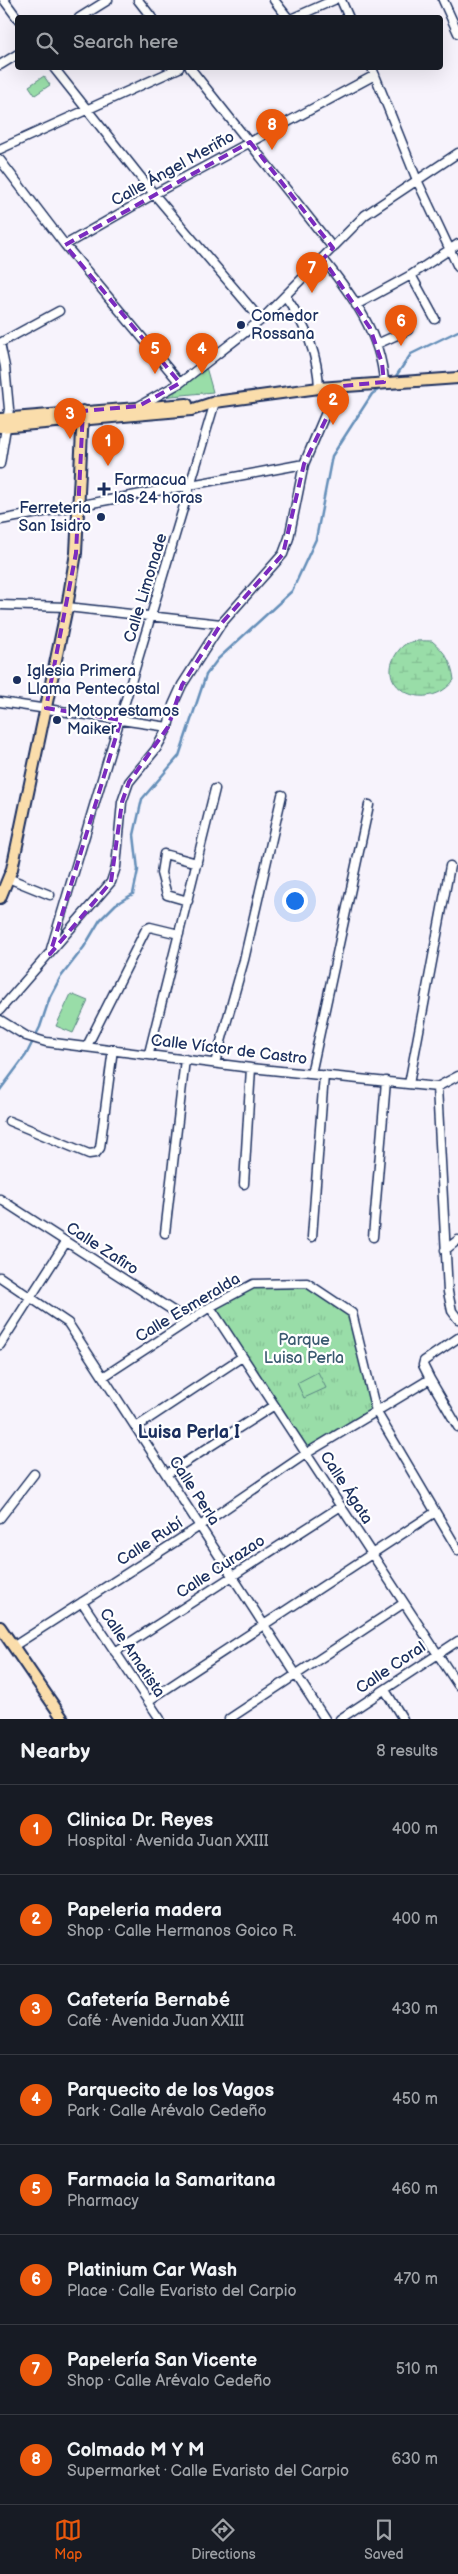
<!DOCTYPE html>
<meta charset="utf-8">
<style>
body{margin:0;font-family:"Balsamiq Sans",sans-serif;background:#242831;color:#f1f3f6}
.you{position:absolute;left:294px;top:900px;width:18px;height:18px;margin:-12px;border:4px solid #fff;border-radius:50%;background:#1a73e8;box-shadow:0 0 0 8px #1a73e833}
.badge{display:grid;place-items:center;width:32px;height:32px;border-radius:50%;background:#ea580c;color:#fff;font-size:16px;font-weight:700}
.pin{position:absolute;translate:-50% -41px;filter:drop-shadow(0 1px 2px #0008)}
.pin::after{content:'';position:absolute;top:26px;width:18px;height:15px;background:inherit;clip-path:polygon(0 0,100% 0,50% 100%)}
.list{margin:0;padding:0;list-style:none}
h2{display:flex;justify-content:space-between;align-items:center;height:65px;margin:0;padding:0 20px;font-size:21px}
h2 small{font-size:16px;font-weight:400;color:#9ea1a6}
.list li{display:grid;grid-template-columns:32px 1fr auto;gap:15px;align-items:center;box-sizing:border-box;height:90px;padding:0 20px;border-top:1px solid #363941}
.list b{display:block;font-size:19px;white-space:nowrap}
.list p{margin:0;font-size:16px;white-space:nowrap;color:#9ea1a6}
.list em{font-size:16px;font-style:normal;color:#9ea1a6}
.icon{flex:none;width:28px;height:28px;fill:none;stroke:currentColor;stroke-width:2;stroke-linecap:round;stroke-linejoin:round}
.map{position:relative;flex:none;width:458px;height:1719px;overflow:hidden}
.search{position:absolute;background:#171b24;box-shadow:0 5px 20px #0002;left:15px;right:15px;top:15px;height:55px;display:flex;align-items:center;gap:12px;box-sizing:border-box;padding:0 18px;border-radius:5px;color:#9ea1a6;font-size:19px}
.sheet{height:785px;background:#171b24}
nav{display:flex;justify-content:space-around;align-items:center;box-sizing:border-box;height:70px;border-top:1px solid #363941;background:#171b24;font-size:14px;color:#9ea1a6}
nav a{display:grid;justify-items:center;gap:2px}
nav .on{color:#ea580c}
.map>svg:first-child{display:block}
.wetland{fill:url(#wetland-marsh);stroke:#5a8683}
.park{fill:url(#park-tufts);stroke:#5a8683}
.garden{fill:#99dda8;stroke:#5a8683}
.lines{fill:none;stroke-linecap:round;stroke-linejoin:round}
.stream{stroke:#658fb9;stroke-width:2.5}
.minor-casing{stroke:#1b2f5e;stroke-width:11}
.major-casing{stroke:#1b2f5e;stroke-width:14}
.minor{stroke:#fff;stroke-width:8}
.major{stroke:#faddab;stroke-width:10}
.marked{fill:none;stroke:#7b2cbf;stroke-width:4;stroke-dasharray:10 6;stroke-linejoin:round}
.poi-dot{fill:#1b2f5e;stroke:#fff;stroke-width:2}
.labels{text-anchor:middle;dominant-baseline:central;stroke-width:4.5;stroke-linejoin:round;paint-order:stroke}
.street-label{font-size:16px;fill:#1b2f5e;stroke:#fff}
.poi-label{font-size:16px;fill:#1b2f5e;stroke:#fff;text-anchor:start}
.park-label{font-size:16px;fill:#3a5a70;stroke:#fff}
.neighbourhood-label{font-size:18px;font-weight:bold;fill:#1b2f5e;stroke:#fff}
</style>
<div class="map">
<svg width="458" height="1719" viewBox="0 0 458 1719">
<defs>
<pattern id="wetland-marsh" width="20" height="14" patternUnits="userSpaceOnUse" patternTransform="scale(1.25)"><rect width="20" height="14" fill="#99dda8"/><path d="M1 5h8M5 5V1M11 12h8M15 12V8" fill="none" stroke="#83be93"/></pattern>
<pattern id="park-tufts" width="24" height="20" patternUnits="userSpaceOnUse" patternTransform="scale(1.25)"><rect width="24" height="20" fill="#99dda8"/><path d="M3 7l-1-3M5 7V3M7 7l1-3M15 17l-1-3M17 17v-4M19 17l1-3" fill="none" stroke="#83be93"/></pattern>
</defs>
<rect width="100%" height="100%" fill="#f7f3fc"/>
<filter id="ink" filterUnits="userSpaceOnUse"><feTurbulence type="fractalNoise" baseFrequency=".02" numOctaves="2"/><feDisplacementMap in="SourceGraphic" scale="10" xChannelSelector="R" yChannelSelector="G"/><feConvolveMatrix kernelMatrix="1 2 1 2 8 2 1 2 1" color-interpolation-filters="sRGB"/></filter>
<g filter="url(#ink)">
<!-- wetland -->
<path class="wetland" d="M432,641C445,652 452,662 454,680C428,714 376,689 395,656C398,651 402,645 408,643C415,640 425,641 432,641Z"/>
<!-- park -->
<path class="park" d="M206,367L213,392L162,397L183,386Z
M307,1283L352,1313L376,1411L307,1453L210,1307L253,1284Z"/>
<!-- garden -->
<path class="garden" d="M44,76L50,85L35,95L29,86Z
M71,994L88,1001L73,1033L56,1026Z
M318,1372L326,1388L304,1398L297,1383Z"/>
<g class="lines">
<!-- stream -->
<path class="stream" d="M394,379L411,354L458,331
M0,1090L26,1055L40,1027L50,997L60,978L84,947L100,920L116,904L133,894L138,870L134,835L142,799L179,756L206,675L218,659L292,591L316,539L332,456L372,394L381,388"/>
<defs>
<path id="minor" d="M4,0L18,19
M138,0L152,18
M274,0L288,18
M341,0L349,18
M443,0L458,33
M79,18L108,0
M293,18L334,0
M0,65L18,54
M54,68L154,194L261,320
M190,68L333,248
M372,68L417,180L458,267
M0,149L179,68
M0,160L65,245L180,383
M65,245L154,194L375,75
M323,259C352,295 381,334 384,382
M411,275L435,319
M286,297C305,324 318,354 319,388
M356,305L411,275L458,244
M0,343L5,367L9,409L0,464
M0,343L59,311
M377,344L408,330
M139,406L180,383L261,320L365,215L458,153
M0,520L304,464
M0,605L67,607L221,624
M0,702L168,727
M8,878L50,895
M188,901L167,895L161,873L164,854L197,863
M51,949L215,402
M0,1010L111,882L116,867L122,802L129,782L156,749L168,727L173,705L182,685L221,624L283,554L289,538L304,464L327,410L342,386
M0,1020L26,1036L46,1042L251,1068L437,1087L458,1076
M87,1046L146,929L150,927L179,934
M149,1053L215,789
M215,1063L244,960L282,795
M311,1074L369,805
M409,1084L450,866
M437,1087L448,1292L452,1311L458,1319
M9,1121L89,1154L96,1153L100,1148L113,1049
M244,1184L251,1068
M0,1199L189,1321
M165,1233L185,1059
M312,1237L324,1075
M373,1237L386,1081
M445,1250L458,1240
M0,1277L68,1323L325,1719
M210,1307L458,1685
M0,1345L66,1242
M103,1377L210,1307L253,1284L307,1283L352,1313L376,1411L458,1550
M430,1379L458,1427
M136,1427L242,1357
M167,1474L273,1406
M0,1518L34,1474
M82,1602L160,1719
M14,1646L200,1526L307,1453L430,1379L423,1365L424,1361L458,1338
M115,1652L341,1506
M385,1690L403,1719
M148,1701L434,1513
M229,1719L404,1603
M340,1719L458,1641"/>
<path id="major" d="M0,419L187,404
M0,427L191,410L215,402L319,388L458,378
M0,898L12,869L67,607L76,553L83,411
M0,1627L63,1719"/>
</defs>
<!-- minor casing -->
<use href="#minor" class="minor-casing"/>
<!-- major casing -->
<use href="#major" class="major-casing"/>
<!-- minor -->
<use href="#minor" class="minor"/>
<!-- major -->
<use href="#major" class="major"/>
</g>
</g>
<!-- marked area -->
<path class="marked" d="M250,142L333,248L323,259L370,328L382,363L384,382L342,386L304,464L283,554L221,624L182,685L168,727L129,782L122,802L111,882L50,954L121,720L46,708L76,553L83,411L139,406L180,383L65,245Z"/>
<!-- markers -->
<g class="poi-dot">
<circle cx="241" cy="325" r="5"/>
<path d="M101.5 481.5h5v5h5v5h-5v5h-5v-5h-5v-5h5z"/>
<circle cx="101" cy="517" r="5"/>
<circle cx="17" cy="680" r="5"/>
<circle cx="57" cy="720" r="5"/>
</g>
<g class="labels">
<!-- street labels -->
<g class="street-label">
<text transform="translate(173 169) rotate(-29)">Calle Ángel Meriño</text>
<text transform="translate(146 588) rotate(-73)">Calle Limonade</text>
<text transform="translate(229 1050) rotate(7)">Calle Víctor de Castro</text>
<text transform="translate(102 1249) rotate(33)">Calle Zafiro</text>
<text transform="translate(188 1308) rotate(-31)">Calle Esmeralda</text>
<text transform="translate(346 1488) rotate(57)">Calle Ágata</text>
<text transform="translate(194 1491) rotate(57)">Calle Perla</text>
<text transform="translate(150 1542) rotate(-33)">Calle Rubí</text>
<text transform="translate(221 1567) rotate(-33)">Calle Curazao</text>
<text transform="translate(132 1653) rotate(56)">Calle Amatista</text>
<text transform="translate(391 1668) rotate(-34)">Calle Coral</text>
</g>
<!-- poi labels -->
<g class="poi-label">
<text x="251" y="316">Comedor<tspan x="251" dy="18">Rossana</tspan></text>
<text x="114" y="480">Farmacua<tspan x="114" dy="18">las 24 horas</tspan></text>
<text x="91" y="508" text-anchor="end">Ferreteria<tspan x="91" dy="18">San Isidro</tspan></text>
<text x="27" y="671">Iglesia Primera<tspan x="27" dy="18">Llama Pentecostal</tspan></text>
<text x="67" y="711">Motoprestamos<tspan x="67" dy="18">Maiker</tspan></text>
</g>
<!-- park labels -->
<g class="park-label">
<text x="304" y="1340">Parque<tspan x="304" dy="18">Luisa Perla</tspan></text>
</g>
<!-- neighbourhood labels -->
<g class="neighbourhood-label">
<text x="189" y="1432">Luisa Perla I</text>
</g>
</g>
</svg>
<div class="you"></div>
<div class="pin badge" style="left:108px;top:466px">1</div>
<div class="pin badge" style="left:333px;top:425px">2</div>
<div class="pin badge" style="left:70px;top:439px">3</div>
<div class="pin badge" style="left:202px;top:374px">4</div>
<div class="pin badge" style="left:155px;top:374px">5</div>
<div class="pin badge" style="left:401px;top:346px">6</div>
<div class="pin badge" style="left:312px;top:293px">7</div>
<div class="pin badge" style="left:272px;top:150px">8</div>
<div class="search"><svg class="icon" aria-label="search" viewBox="0 0 24 24"><circle cx="10" cy="10" r="6"/><path d="M15 15l6 6"/></svg>Search here</div>
</div>
<section class="sheet">
<h2>Nearby<small>8 results</small></h2>
<ul class="list">
<li><span class="badge">1</span><div><b>Clinica Dr. Reyes</b><p>Hospital · Avenida Juan XXIII</p></div><em>400 m</em></li>
<li><span class="badge">2</span><div><b>Papeleria madera</b><p>Shop · Calle Hermanos Goico R.</p></div><em>400 m</em></li>
<li><span class="badge">3</span><div><b>Cafetería Bernabé</b><p>Café · Avenida Juan XXIII</p></div><em>430 m</em></li>
<li><span class="badge">4</span><div><b>Parquecito de los Vagos</b><p>Park · Calle Arévalo Cedeño</p></div><em>450 m</em></li>
<li><span class="badge">5</span><div><b>Farmacia la Samaritana</b><p>Pharmacy</p></div><em>460 m</em></li>
<li><span class="badge">6</span><div><b>Platinium Car Wash</b><p>Place · Calle Evaristo del Carpio</p></div><em>470 m</em></li>
<li><span class="badge">7</span><div><b>Papelería San Vicente</b><p>Shop · Calle Arévalo Cedeño</p></div><em>510 m</em></li>
<li><span class="badge">8</span><div><b>Colmado M Y M</b><p>Supermarket · Calle Evaristo del Carpio</p></div><em>630 m</em></li>
</ul>
</section>
<nav>
<a class="on"><svg class="icon" aria-label="map" viewBox="0 0 24 24"><path d="M3 6l6-2 6 2 6-2v14l-6 2-6-2-6 2zM9 4v14M15 6v14"/></svg>Map</a>
<a><svg class="icon" aria-label="directions" viewBox="0 0 24 24"><path d="M12 3l9 9-9 9-9-9zM9 14v-3h6M13 9l2 2-2 2"/></svg>Directions</a>
<a><svg class="icon" aria-label="saved" viewBox="0 0 24 24"><path d="M7 4h10v16l-5-4-5 4z"/></svg>Saved</a>
</nav>
